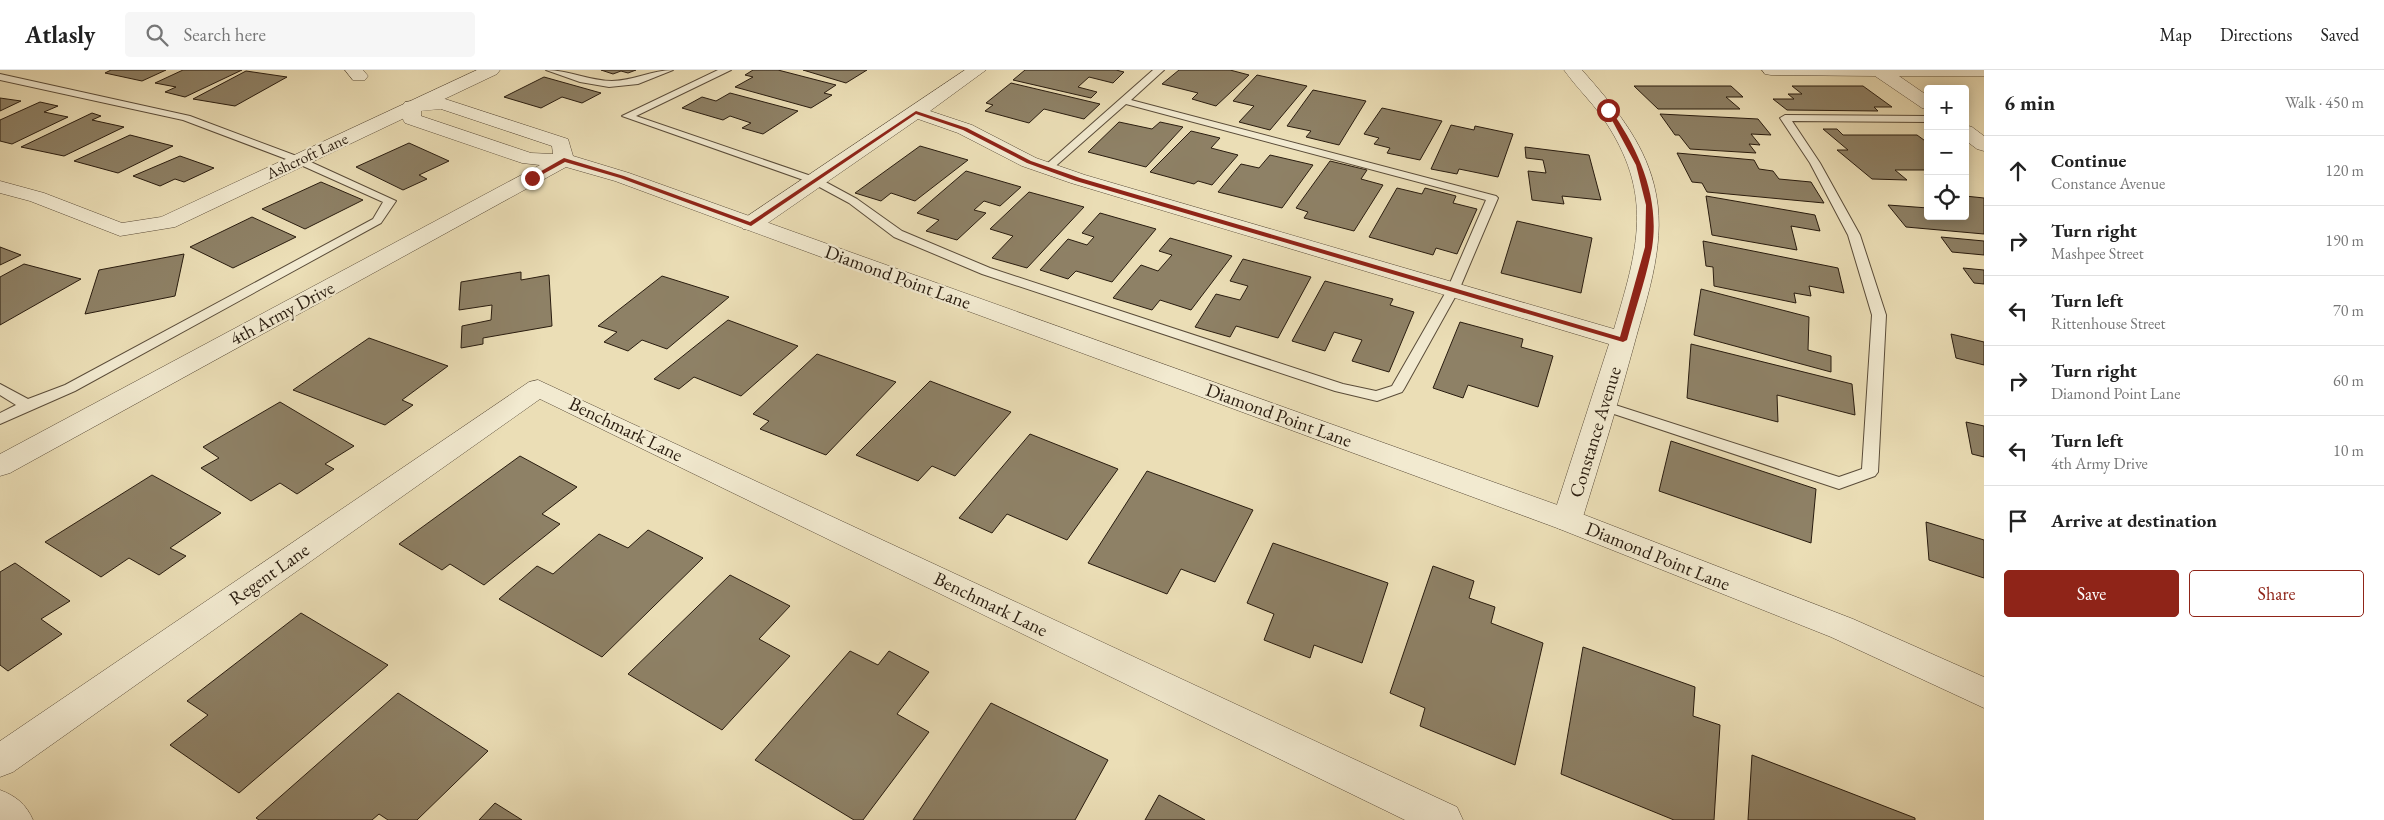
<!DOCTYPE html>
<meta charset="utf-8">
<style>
body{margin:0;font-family:"EB Garamond",serif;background:#f6f6f6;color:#222}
.controls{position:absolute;right:15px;top:15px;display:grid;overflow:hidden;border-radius:5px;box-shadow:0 2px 12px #0003}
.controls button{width:45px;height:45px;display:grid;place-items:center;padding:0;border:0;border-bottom:1px solid #e0e0e0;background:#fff;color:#222;font:25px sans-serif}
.stop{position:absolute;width:15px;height:15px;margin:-11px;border:4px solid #8f2418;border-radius:50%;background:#fff}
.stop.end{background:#8f2418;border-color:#fff;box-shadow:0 1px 5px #0008}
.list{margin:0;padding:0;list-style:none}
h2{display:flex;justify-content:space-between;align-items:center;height:65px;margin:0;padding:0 20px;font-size:21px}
h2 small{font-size:16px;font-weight:400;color:#767676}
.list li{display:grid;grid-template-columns:32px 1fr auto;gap:15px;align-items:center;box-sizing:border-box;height:70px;padding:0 20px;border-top:1px solid #e0e0e0}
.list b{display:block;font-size:19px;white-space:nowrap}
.list p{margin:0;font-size:16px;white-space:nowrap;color:#767676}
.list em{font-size:16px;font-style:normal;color:#767676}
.actions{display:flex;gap:10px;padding:15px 20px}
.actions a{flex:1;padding:11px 0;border:1px solid #8f2418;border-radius:5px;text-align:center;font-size:18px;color:#8f2418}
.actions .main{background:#8f2418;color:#fff}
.icon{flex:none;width:28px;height:28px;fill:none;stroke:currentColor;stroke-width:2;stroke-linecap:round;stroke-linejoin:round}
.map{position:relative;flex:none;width:1984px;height:750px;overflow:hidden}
header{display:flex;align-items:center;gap:30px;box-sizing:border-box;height:70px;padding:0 25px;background:#fff;border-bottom:1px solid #e0e0e0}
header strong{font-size:24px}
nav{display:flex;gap:28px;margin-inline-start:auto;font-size:18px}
.search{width:350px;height:45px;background:#f6f6f6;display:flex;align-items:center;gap:12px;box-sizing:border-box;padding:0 18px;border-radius:5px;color:#767676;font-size:19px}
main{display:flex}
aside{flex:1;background:#fff}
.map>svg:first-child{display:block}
.building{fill:#8e8166;stroke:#291c0f}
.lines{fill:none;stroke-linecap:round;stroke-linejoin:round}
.service-casing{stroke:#5a4c39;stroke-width:2}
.minor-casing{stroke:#5a4c39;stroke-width:1}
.tertiary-casing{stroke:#5a4c39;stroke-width:1}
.service{fill:#f2ead0;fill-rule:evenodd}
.minor{fill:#f2ead0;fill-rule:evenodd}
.tertiary{fill:#f2ead0;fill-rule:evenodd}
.route{fill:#8f2418}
.labels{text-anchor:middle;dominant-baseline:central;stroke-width:4.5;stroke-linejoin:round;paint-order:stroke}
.far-street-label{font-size:16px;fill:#291c0f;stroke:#f2ead0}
.street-label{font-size:19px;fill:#291c0f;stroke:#f2ead0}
</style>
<header>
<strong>Atlasly</strong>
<div class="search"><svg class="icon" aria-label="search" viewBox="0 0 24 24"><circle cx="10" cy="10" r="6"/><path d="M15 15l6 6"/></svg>Search here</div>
<nav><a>Map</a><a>Directions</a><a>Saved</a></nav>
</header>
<main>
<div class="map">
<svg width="1984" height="750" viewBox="0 0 1984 750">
<rect width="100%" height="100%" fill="#ebdeb6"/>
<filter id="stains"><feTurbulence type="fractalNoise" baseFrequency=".004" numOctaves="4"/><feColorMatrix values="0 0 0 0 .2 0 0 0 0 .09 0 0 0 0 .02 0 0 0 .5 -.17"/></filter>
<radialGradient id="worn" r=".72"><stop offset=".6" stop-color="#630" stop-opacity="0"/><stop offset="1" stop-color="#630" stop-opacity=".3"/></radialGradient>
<!-- building -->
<path class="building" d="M111,0H166L142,11L105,3Z
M183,0H242L185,27L165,22L176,17L155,13Z
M601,0H636L628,3L621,1L613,4Z
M753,0H778L836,15L824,23L832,25L811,38L735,17L753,7L745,5Z
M803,0H867L846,13Z
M1025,0H1116L1124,2L1113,13L1089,7L1078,17L1097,22L1091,28L1013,10Z
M1179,0H1230L1249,5L1216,36L1192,29L1198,23L1162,14Z
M246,1L287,7L235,36L193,29Z
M1257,5L1307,16L1270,60L1239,52L1254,36L1233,31Z
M544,7L601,23L582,33L562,27L541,38L504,27Z
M1011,13L1100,34L1084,49L1044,39L1029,53L985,41L993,35L986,33Z
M1634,16H1731L1743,27H1726L1740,39H1658Z
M1792,16H1863L1892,37H1874L1878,41L1787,40L1773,29H1794L1788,24H1802Z
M1313,20L1366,31L1339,75L1306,67L1311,61L1287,56Z
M730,23L798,41L763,64L742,58L751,53L730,46L723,50L682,38L702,27L716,31Z
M0,28L21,31L0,41Z
M40,32L58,36L44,42L68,47L12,74L0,71V50Z
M1382,38L1442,51L1420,90L1387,83L1390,78L1374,74L1379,68L1364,64Z
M92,43L101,46L92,50L124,57L64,86L21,77Z
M1660,44L1758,49L1771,65L1751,64L1760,75L1749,74L1756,83L1690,79L1679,65H1675Z
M1119,52L1152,59L1160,52L1183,57L1146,97L1088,82Z
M1451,55L1474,60L1475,56L1513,64L1498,107L1459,99L1457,104L1431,99Z
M1823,59H1837L1843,65H1917L1928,73V100H1895L1907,110L1872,109L1837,80H1848Z
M1191,61L1220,68L1211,78L1238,85L1212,115L1198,111L1194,114L1150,102Z
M130,65L173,76L118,103L74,91Z
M409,73L449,91L419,105L427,109L403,120L356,97Z
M920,76L968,90L915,131L891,123L881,131L855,123Z
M1525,77L1589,85L1601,130L1562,126L1564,134L1532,130L1528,101L1546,103L1543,90L1526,88Z
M1677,83L1754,90L1759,99L1773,101L1779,109L1811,112L1824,133L1707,122L1702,113L1692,112Z
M1270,85L1313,95L1282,138L1218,122L1241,94L1259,98Z
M180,86L214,98L184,112L175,109L160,116L133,106Z
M1330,91L1367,100L1361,109L1383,115L1354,161L1304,148L1308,142L1296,138Z
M966,101L1021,117L1000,136L984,131L974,140L986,143L957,170L926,161L939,150L917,143Z
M321,112L363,130L305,159L262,139Z
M1397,118L1422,124L1425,118L1456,126L1453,133L1477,139L1457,184L1436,178L1433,185L1369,167Z
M1029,122L1084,137L1027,198L992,188L1013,166L990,159Z
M1706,126L1815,145L1820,161L1791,156L1797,180L1712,165Z
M1965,126L1984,128V164L1906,157L1888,135L1928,138V146H1965Z
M1100,143L1156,159L1112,212L1076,201L1068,209L1040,200L1068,169L1087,175L1094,167L1082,163Z
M252,147L296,167L233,198L190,177Z
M1517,151L1592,168L1581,223L1501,203Z
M1941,167L1984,171V185L1952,182Z
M1170,168L1232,186L1191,240L1160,230L1152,240L1113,228L1141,195L1158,201L1172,185L1159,181Z
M1703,171L1838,198L1844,223L1809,216L1811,226L1794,223L1796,233L1714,216L1713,197L1706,196Z
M0,177L21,185L0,195Z
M184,184L175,226L85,244L99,200Z
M1243,189L1311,207L1278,268L1236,256L1230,267L1195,257L1216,224L1240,230L1248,216L1230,211Z
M24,194L81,209L0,255V207Z
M1963,198L1984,200V214L1974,213Z
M521,202V210L549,205L552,256L483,268V274L461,278L462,256L491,250L492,235L459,240L461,212Z
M662,206L729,227L667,279L642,270L628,281L604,272L617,262L598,256Z
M1325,211L1393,229L1390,235L1414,242L1389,302L1352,291L1362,270L1334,262L1325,281L1292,271Z
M1701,219L1809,247L1808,280L1831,286V302L1694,265Z
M728,250L798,276L741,326L694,307L679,319L654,309Z
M1460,252L1523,269L1521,277L1553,286L1538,337L1468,315L1463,328L1433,318Z
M1951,264L1984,272V295L1956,288Z
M369,268L448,296L402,330L413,335L385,355L293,320Z
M1691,274L1852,314L1855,345L1777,325L1778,352L1687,328Z
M817,284L896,312L826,385L760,359L769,351L753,344Z
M930,311L1011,342L955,406L932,396L918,411L856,385Z
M280,332L354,376L325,394L334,399L297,424L280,413L251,431L201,398L219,388L203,377Z
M1966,352L1984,356V387L1972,384Z
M1030,364L1118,399L1067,470L1007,444L992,463L959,448Z
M1671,371L1816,419L1811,473L1659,421Z
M520,386L577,417L542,444L560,454L484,515L450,494L442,500L399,474Z
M1147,401L1253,440L1215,512L1181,499L1167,524L1088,493Z
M152,405L221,443L170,478L186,486L159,505L129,488L101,507L45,472Z
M1926,452L1984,470V508L1929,490Z
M648,460L703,488L602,587L499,529L537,496L553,504L599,464L628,478Z
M1273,473L1388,513L1362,593L1314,575L1310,588L1264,570L1274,544L1247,533Z
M15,493L70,531L41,549L62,564L8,601L0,595V502Z
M1433,496L1474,511L1469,528L1495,537L1491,553L1543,573L1515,695L1420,656L1425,638L1390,623Z
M730,505L790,536L759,569L790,586L722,660L628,604Z
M301,543L388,595L239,723L170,675L208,645L187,631Z
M1583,577L1695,617L1693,646L1720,655L1714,750H1674L1561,704Z
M850,581L878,595L889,581L929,602L897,644L929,662L863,750H854L755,690Z
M398,623L488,681L417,750H388L379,744L372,750H259L256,748Z
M991,633L1108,690L1075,750H913Z
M1752,685L1915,748V750H1748Z
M1159,725L1205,750H1145Z
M495,733L522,750H479Z"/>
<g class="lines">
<defs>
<path id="service" d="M546,0C569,0 589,11 612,11C633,11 652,0 673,0L638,14L609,17L580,12Z
M718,0H731L636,46L820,109L857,129L902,161L990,198L1343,314L1376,321L1392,316L1447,220L1486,130L1126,34L1050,101L1046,102L1041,99L1153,0H1164L1131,30L1496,126L1498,128L1459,220L1404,319L1402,322L1377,331L1335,321L982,204L894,167L849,133L812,113L622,46Z
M0,4L190,46L302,88L396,131L381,153L75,321L0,354V343L16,335L0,325V314L28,329L65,315L373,149L383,132L294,92L183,50L0,10Z
M1785,45L1928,46V52L1792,51L1820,93L1860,165L1886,245L1878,402L1875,406L1839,419L1599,339L1597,336L1604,331L1609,333L1839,407L1862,399L1872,245L1848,165L1810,93L1780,48Z"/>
<path id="minor" d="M345,0H363L368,6L365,10H353Z
M477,0H500L497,4L175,157L120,166L30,131L0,123V111L44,123L122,153L161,147Z
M965,0H986L930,41L972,55L1036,88L1085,105L1614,259C1638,178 1655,124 1603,48C1591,31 1576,17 1564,0H1582C1612,34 1643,70 1654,115C1668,169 1648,223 1634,275C1618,334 1600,392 1582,450L1577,458L1567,461L1557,458L1552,450L1609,274L1071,113L1022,96L958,63L918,49L759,159L751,160L743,159L740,154L743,149Z
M1762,0H1984V6H1899L1928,26V39L1922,38L1875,6L1771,5L1765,4Z
M1965,55L1972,57L1984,66V81L1977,79L1965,70Z
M538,310L1457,737L1463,750H1405L540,329L13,702L0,707V671L529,312Z
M0,720C16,726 26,734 33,750H0Z"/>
<path id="tertiary" d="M442,28L568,69L573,86L629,103L1577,442L1853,549L1984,607V638L1831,567L1557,458L615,111L566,97L10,403L0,406V384L540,95L522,93L405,53C401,47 400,38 405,32ZM441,39L552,76L553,84L531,83L421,46V41Z"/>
</defs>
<!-- service casing -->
<use href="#service" class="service-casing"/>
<!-- minor casing -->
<use href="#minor" class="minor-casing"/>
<!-- tertiary casing -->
<use href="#tertiary" class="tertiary-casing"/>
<!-- service -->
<use href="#service" class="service"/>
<!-- minor -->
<use href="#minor" class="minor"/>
<!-- tertiary -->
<use href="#tertiary" class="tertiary"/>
</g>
<!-- route -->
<path class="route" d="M1606,39H1610C1639,79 1660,128 1652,178C1646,209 1635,240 1627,270L1623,272L1076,111L1027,93L963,60L916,44L751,156L620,108L565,92L534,109L529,108L564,88L624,106L750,152L916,41L967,58L1031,91L1080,108L1620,267L1645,177L1646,135L1636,95Z"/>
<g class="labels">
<!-- far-street labels -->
<g class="far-street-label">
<text transform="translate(307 86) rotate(-25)">Ashcroft Lane</text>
</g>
<!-- street labels -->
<g class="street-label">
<text transform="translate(898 207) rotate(20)">Diamond Point Lane</text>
<text transform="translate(282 243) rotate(-28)">4th Army Drive</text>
<text transform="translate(1279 345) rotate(20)">Diamond Point Lane</text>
<text transform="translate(626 359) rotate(26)">Benchmark Lane</text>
<text transform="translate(1595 362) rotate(-73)">Constance Avenue</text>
<text transform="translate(1658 486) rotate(22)">Diamond Point Lane</text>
<text transform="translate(269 504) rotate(-35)">Regent Lane</text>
<text transform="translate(991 534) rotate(26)">Benchmark Lane</text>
</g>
</g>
<rect width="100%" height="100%" filter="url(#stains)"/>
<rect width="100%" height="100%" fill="url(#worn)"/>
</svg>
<div class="controls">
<button>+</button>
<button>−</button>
<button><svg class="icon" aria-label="locate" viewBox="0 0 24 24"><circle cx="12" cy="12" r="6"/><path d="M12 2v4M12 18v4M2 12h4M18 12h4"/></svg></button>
</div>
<div class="stop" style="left:1608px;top:40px"></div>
<div class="stop end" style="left:532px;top:108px"></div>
</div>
<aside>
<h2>6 min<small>Walk · 450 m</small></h2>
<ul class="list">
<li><svg class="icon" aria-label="ahead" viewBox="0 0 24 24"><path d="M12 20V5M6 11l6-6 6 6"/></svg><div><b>Continue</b><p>Constance Avenue</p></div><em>120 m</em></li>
<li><svg class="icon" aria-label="right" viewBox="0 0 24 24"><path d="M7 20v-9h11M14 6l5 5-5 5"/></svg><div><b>Turn right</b><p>Mashpee Street</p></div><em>190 m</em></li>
<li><svg class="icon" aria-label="left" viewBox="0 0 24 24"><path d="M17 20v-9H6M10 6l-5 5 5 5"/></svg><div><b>Turn left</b><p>Rittenhouse Street</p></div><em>70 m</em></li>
<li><svg class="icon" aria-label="right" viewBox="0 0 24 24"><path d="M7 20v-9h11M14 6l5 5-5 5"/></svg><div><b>Turn right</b><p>Diamond Point Lane</p></div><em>60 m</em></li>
<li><svg class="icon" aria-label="left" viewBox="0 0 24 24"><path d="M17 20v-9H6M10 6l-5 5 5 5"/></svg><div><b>Turn left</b><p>4th Army Drive</p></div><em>10 m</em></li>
<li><svg class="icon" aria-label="arrive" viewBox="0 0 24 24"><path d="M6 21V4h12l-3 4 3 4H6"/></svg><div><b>Arrive at destination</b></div></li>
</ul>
<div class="actions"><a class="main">Save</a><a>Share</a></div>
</aside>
</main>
